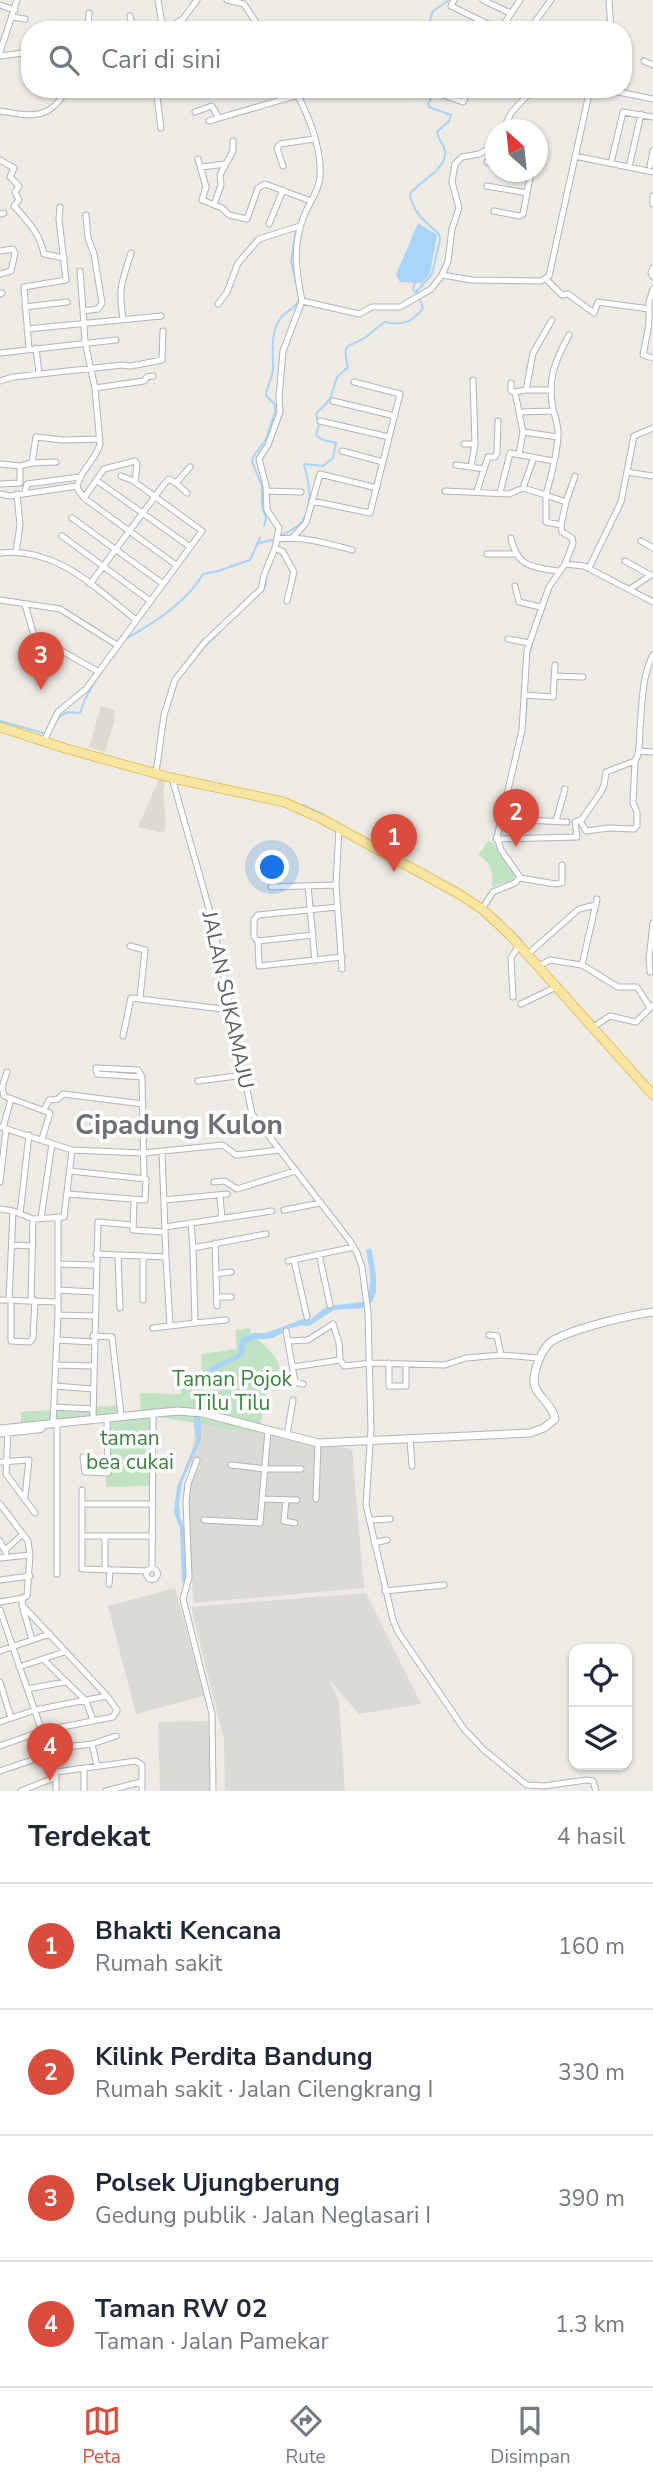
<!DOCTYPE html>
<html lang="id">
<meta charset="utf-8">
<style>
body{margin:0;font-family:"Nunito Sans",sans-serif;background:#f6f6f7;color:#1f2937}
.controls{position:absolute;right:21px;bottom:21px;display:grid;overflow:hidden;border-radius:14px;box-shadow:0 2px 5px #0004}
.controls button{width:63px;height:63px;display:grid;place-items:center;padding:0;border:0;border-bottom:2px solid #e0e1e3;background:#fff;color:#1f2937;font:35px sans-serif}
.compass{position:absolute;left:485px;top:119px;width:63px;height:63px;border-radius:50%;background:#fff;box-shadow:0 2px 5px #0004;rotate:333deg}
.you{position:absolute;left:273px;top:868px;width:24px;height:24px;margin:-18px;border:5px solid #fff;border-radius:50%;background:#1a73e8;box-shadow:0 0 0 10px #1a73e833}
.badge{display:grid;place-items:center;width:46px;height:46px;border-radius:50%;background:#da4d3c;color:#fff;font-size:23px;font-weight:700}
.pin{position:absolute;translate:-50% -58px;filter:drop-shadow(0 2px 4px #0008)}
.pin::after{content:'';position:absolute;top:37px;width:24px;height:21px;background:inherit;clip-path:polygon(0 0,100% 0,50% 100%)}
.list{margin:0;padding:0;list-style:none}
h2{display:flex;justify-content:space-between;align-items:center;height:91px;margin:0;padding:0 28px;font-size:30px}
h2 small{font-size:23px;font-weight:400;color:#747a83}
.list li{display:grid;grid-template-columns:46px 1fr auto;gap:21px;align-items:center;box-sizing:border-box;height:126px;padding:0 28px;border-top:2px solid #e0e1e3}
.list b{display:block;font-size:26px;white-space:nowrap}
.list p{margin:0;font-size:23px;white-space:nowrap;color:#747a83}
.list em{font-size:23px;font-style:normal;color:#747a83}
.icon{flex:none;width:38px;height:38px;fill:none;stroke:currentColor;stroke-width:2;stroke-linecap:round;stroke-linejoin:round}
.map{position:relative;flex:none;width:653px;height:1791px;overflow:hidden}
.search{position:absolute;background:#fff;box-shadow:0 2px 5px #0004;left:21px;right:21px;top:21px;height:77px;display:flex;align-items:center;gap:18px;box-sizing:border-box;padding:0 24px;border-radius:28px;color:#747a83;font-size:26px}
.sheet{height:595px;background:#fff}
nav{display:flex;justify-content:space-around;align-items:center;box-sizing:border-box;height:98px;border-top:2px solid #e0e1e3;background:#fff;font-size:19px;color:#747a83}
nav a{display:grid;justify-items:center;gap:4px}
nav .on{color:#da4d3c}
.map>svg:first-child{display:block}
.industrial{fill:#dcdad6}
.education{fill:#dddad2}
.green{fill:#c2e3c3}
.water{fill:#a9d3f8}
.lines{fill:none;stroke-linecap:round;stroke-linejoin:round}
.stream{stroke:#a9d3f8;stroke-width:2}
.minor-casing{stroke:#b1b4b8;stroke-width:7}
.tertiary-casing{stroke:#b1b4b8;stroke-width:9}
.trunk-casing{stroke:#dea313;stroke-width:10}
.minor{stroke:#fff;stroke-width:5}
.tertiary{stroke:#fff;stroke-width:7}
.trunk{stroke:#f6e6a1;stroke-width:9}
.labels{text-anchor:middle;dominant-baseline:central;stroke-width:7;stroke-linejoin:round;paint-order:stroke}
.street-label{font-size:21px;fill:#5c5f63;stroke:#fff}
.park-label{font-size:21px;fill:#3c8241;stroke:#fff}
.district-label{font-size:28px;font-weight:bold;fill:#6d7175;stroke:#fff}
</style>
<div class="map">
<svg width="653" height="1791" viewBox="0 0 653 1791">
<rect width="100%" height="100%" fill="#edebe4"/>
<!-- industrial -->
<path class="industrial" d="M196,1422L352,1449L364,1588L194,1603L188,1548V1484Z
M175,1588L204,1696L136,1714L108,1606Z
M366,1593L421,1704L359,1714L329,1680L339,1702L345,1791H225L224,1740L191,1607Z
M208,1721L210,1791H160L158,1722Z"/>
<!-- education -->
<path class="education" d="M101,706L115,710L114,722L105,752L89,747Z
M159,779L165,780L163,793L166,824L164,833L138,827Z"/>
<!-- green -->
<path class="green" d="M488,841L494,844L517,874L513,880L492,887C493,872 492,863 478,855Z
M250,1328L251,1336C268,1344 285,1364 280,1382L270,1381L258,1434L154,1416L153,1486L106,1487L108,1417L21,1428V1412L122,1405L123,1412L141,1411L140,1393L181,1394L180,1372H202L201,1354L237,1349L235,1330Z"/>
<!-- water -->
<path class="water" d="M418,223L437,235L430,273L422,283L400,282L396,275Z
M371,1248L376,1275V1292L372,1302L365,1308L334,1310L309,1326L302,1325L291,1328L273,1338L253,1340L246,1343L243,1356L211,1373L204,1383L200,1397L201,1439L182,1482L179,1503L180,1517L184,1527L186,1582L182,1583L180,1528L174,1512L177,1487L197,1439L194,1427V1402L197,1387L209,1368L238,1354L241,1338L254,1333H266L303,1319L310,1320L327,1306L363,1302C375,1287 369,1268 366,1250Z"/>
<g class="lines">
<!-- stream -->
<path class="stream" d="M427,30L433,11L449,0
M296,230L291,261L298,291
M415,282L413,289L416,293
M264,526L266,518L262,507V486L252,462L253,457L266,439L275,412V405L266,395C267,386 273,376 273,369C273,351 270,335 280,319C285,310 293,312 299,300
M280,536C286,533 295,529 300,524C315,507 309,483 304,464L323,466L333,458L336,443L323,440L316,435L319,424L316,414L330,399L337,377L348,367C341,340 350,348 366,337C373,332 378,326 385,322C402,326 413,322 423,308L417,291L432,274L440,240L439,234C426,223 412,212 410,194C419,181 446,171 445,152C445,145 438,140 437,132L449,121L451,115L429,107L428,104L436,89
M256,544L275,539
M262,592L266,583
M125,639C153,624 187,602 203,574L218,571L250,560L260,538
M204,647L220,632
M530,652L532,645
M57,719L67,712L80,713L85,699L97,678
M0,721L50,735L51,733
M525,725L527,699
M303,805L324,815
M496,916L522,941"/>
<defs>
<path id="minor" d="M158,0L163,30
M227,0L244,4L261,30
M454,0L451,6L500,30
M483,0L510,13
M609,0L611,30
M0,5L15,10
M130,16L133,30
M12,17L25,19
M436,25L446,30
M88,30L89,13
M165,30L183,19L197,0
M500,30L520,0
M529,30L551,0
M0,52L17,0
M0,56L30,52
M644,61L653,65
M156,89L161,128
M294,89C308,113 322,148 320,177C319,191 309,203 304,216C292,246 296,271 302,301
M604,89L653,99
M440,94L463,102L469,89
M0,111C30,116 51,121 66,89
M195,112L212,106L218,117
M209,121L298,95
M503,130L511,113L533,89
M575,156L653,172
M198,159L206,187L202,200L222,208L229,215L247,219L258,188L265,184L311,201
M612,159L623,112L653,117
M0,160L14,168L10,177L19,186L15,192L19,200L14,206C28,221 40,234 44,254L64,258
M487,162L496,165
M630,163L641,114
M283,166L277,148L280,144L314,139
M650,166L653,151
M201,167L226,164
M487,186L527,193
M653,204V196
M214,205L221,185L220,175L233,151V141
M494,211L519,216L523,214L530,178L528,174L521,172
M0,214L4,213
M86,215L88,238L94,254L102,303L98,309L83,311L85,342L95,388L100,444C96,460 79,471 77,488L84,498L176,565
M269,224L283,190
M0,251L13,249L15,253L11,271L0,274
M653,268L651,273L653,277
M80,271L83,311
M442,275L472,280L541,281L549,276L590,89
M546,279L562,295L568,294L594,313L598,302L649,309
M653,289L649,302V324L643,355L653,358
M0,294L2,293
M302,301L359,314L372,307H400L431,289L442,275L448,261L452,229L459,208L452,182L455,164L462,157L479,154L496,144
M218,304L227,292L238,263L259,239L300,226
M25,307L67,302
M123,319C118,286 122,283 131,253
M27,329L161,316
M36,348L39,374
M29,349L24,287L66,280L59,219L60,207
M0,353L116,340
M473,380L475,444L471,467L484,469
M0,381L13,377L122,365L131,366L162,360L163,331
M511,383V391L515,392
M95,388L144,381L147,377L153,376
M550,390H526L533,353L552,320
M333,401L395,416
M519,412L553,411
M320,421L389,437
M523,432L558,437
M464,444H475
M342,451L383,462
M519,454L523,432L515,392L526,390
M32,463L56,462
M0,464L20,466L32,463L36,437L63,440L100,439
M456,465L471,467
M627,472L653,476
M121,476L134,481
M96,480L189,546
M176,483L187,493
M0,484L20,483V466
M523,488L534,457
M25,491L27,484L80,477
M266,491L301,492
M445,491L509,494L523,488L546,495V522L561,525
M477,491L488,457H495L497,453L498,421
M500,493L510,453L553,461
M0,494L10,496L77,486
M312,501L370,513L400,394L354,382
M566,502L575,476
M72,518L162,583
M62,536L149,600
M293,537L306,523L320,474L377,488
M511,538C517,567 532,567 558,571
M277,539C304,536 326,543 352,550
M641,541L653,548
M275,548L283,552L294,572L287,601
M16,552L20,525L17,494
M0,553C55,546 96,588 136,620
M487,554H514
M625,561L650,575
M565,564L584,566L653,602
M589,568L621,502L634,436L653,428
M90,584L165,483L169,479L176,483L190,467
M515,586L519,602L541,607
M630,589L651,575
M0,600L60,609L117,645
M25,605L34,635L97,671
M508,639L529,643
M554,676L583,677
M524,695L553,697L555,665
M44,741L58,712L86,689L202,531L135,482L137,464L135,461L104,469L84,498
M639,751L653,752
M156,773L164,715L175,680L204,643L261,589L264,575L275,548L279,528L267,510L266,486L259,459L268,445L280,412L279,397L283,351L302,301
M172,778L212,919L252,1114L350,1241L357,1253L362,1267L368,1313L371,1429L366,1505L393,1620L398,1632L464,1729L484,1750L523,1782L527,1785L544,1786L586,1780L593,1781L596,1791
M500,819L567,822
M556,821L565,789
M580,821L586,831L609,828L634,829L637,826V812L633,803L635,761C641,752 639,739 640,728C642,705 642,675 653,655
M339,829L336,885L342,969
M496,839L577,837L575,822L582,819L601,792L604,785L606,772L635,761
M520,878L555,884L562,883V865
M308,886L315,961
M271,887L336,885
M482,909L493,892L515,883L520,877L501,850L497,837L522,730L527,650L549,587L565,564L573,543L572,538L562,532L561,525L566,502L546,495C551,475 557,457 558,436C559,427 555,417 553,409C547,379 555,361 569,335
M313,935L258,941L254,937V920L258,915L338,907
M258,941L259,966L342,957
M130,946L145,950L140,998
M528,954L579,909L596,905
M582,965L597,899
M539,966L550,960L582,965L618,987H637L649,1006
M650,972L649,959L653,923
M513,997L511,958L519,945
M521,1004L558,986
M593,1027L610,1016L636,1022L653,1005
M123,1036L131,998L231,1010
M7,1072L2,1087L4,1096L50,1113L42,1139
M142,1077L97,1074L96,1068L138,1070L142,1077L144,1179
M198,1081L244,1075
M44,1110L49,1100L58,1099L63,1094L143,1104
M93,1124L142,1128
M0,1127L72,1150L143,1153L223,1145L236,1155L279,1150
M3,1128L11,1099
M0,1182L6,1129
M214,1182L225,1181L237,1189L295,1171
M68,1194L145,1200L146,1179L70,1171
M220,1196L222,1219
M164,1200L227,1194
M134,1201L133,1230L165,1232
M0,1209L13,1211L33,1219L64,1217L72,1150
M284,1210L320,1203
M20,1214L29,1135
M41,1218L52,1144
M191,1223L193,1248
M165,1227L272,1211
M215,1243L217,1306
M12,1245L33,1246
M96,1254L166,1257L162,1152
M319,1254L330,1305
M118,1256L120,1308
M166,1257L170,1326
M294,1260L307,1317
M288,1261L354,1247
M58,1264L95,1265
M216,1274L231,1272
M58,1290L95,1292
M217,1297H231
M0,1300L58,1302
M9,1300L13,1211
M31,1300L33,1219
M143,1300V1256
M11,1305V1341L30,1342L33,1338L35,1300
M58,1315L94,1316
M195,1323L226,1320
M153,1328L195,1323L193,1248L266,1234
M286,1331L295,1382L303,1384
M489,1335L497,1336L501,1355
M93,1336L112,1337L121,1415
M57,1340L93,1342
M289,1341L308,1340L333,1324L339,1343L340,1360
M389,1363V1386H406V1364
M56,1365L93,1366
M293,1367L340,1360L344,1366L371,1363L445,1365L466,1358L501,1355L540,1358
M55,1386L93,1389
M54,1407L93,1409
M93,1418L98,1222L133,1225
M53,1422L58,1315V1217
M8,1428L6,1474L35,1513
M0,1434L37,1430L42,1429V1424
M287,1435L293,1400
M410,1440L412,1466
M83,1457L85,1472L108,1473L107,1417
M197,1460L188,1484L186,1501L189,1577L183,1599L212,1714L213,1791
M0,1462L29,1460L25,1497
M231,1465L266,1469H301
M82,1490V1569L148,1571
M263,1499L297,1500
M316,1499L318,1443
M286,1500L284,1521L295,1523
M0,1504L28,1541L30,1555L0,1558
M82,1504H153
M204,1520L260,1523L268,1431
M369,1520L390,1519
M82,1536H153
M105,1537V1570
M0,1541L6,1553
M374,1543L387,1540
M5,1550L23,1534
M152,1568L153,1412
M146.5 1574a5.5 5.5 0 1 1 11 0a5.5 5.5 0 1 1-11 0Z
M57,1574V1422
M0,1580L30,1576
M109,1584L110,1570
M385,1591L444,1585
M23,1598L27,1596L30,1555
M0,1602L23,1598
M22,1605L32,1640
M0,1610L56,1772V1791
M0,1651L50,1634
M43,1659L86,1701L93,1720
M19,1667L64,1652
M0,1682L11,1718
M27,1689L65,1682
M0,1722L35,1710L107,1696
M92,1744L116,1736
M0,1746L42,1731L113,1717L117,1710L107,1696L22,1605L23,1598
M48,1749L92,1744L97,1766
M0,1771L50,1754
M56,1772L136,1761L142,1765V1791
M21,1791L56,1777
M84,1791V1768
M106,1791L141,1782"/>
<path id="tertiary" d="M0,1429L177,1411L203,1413L318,1443L530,1433L544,1428L555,1419C553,1404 534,1395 534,1381C534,1369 542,1348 552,1341C574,1328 627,1316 653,1312"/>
<path id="trunk" d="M0,727L64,748L172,778L284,802L322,819L459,894L482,909L510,935L653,1095"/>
</defs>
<!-- minor casing -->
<use href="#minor" class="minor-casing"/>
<!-- tertiary casing -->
<use href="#tertiary" class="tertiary-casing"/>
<!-- trunk casing -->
<use href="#trunk" class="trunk-casing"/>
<!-- minor -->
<use href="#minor" class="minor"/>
<!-- tertiary -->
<use href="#tertiary" class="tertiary"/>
<!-- trunk -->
<use href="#trunk" class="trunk"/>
</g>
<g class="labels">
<!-- street labels -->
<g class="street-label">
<text transform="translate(228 1000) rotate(78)">JALAN SUKAMAJU</text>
</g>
<!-- park labels -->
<g class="park-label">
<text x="232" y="1379">Taman Pojok<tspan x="232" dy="24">Tilu Tilu</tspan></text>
<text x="130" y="1438">taman<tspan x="130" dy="24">bea cukai</tspan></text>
</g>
<!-- district labels -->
<g class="district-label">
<text x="179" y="1125">Cipadung Kulon</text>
</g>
</g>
</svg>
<div class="controls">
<button><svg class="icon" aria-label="locate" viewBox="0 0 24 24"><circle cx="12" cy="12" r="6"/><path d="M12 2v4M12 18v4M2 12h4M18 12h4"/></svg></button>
<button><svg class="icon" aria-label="layers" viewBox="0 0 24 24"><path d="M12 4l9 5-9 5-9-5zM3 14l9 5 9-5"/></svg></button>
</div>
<svg class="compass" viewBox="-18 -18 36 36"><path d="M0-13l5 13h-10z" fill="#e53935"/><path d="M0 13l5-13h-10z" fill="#747a83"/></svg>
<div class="you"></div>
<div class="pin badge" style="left:394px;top:872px">1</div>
<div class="pin badge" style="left:516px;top:847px">2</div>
<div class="pin badge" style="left:41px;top:690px">3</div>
<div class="pin badge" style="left:50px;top:1781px">4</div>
<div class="search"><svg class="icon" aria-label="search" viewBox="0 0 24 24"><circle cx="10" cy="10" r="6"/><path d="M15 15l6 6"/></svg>Cari di sini</div>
</div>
<section class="sheet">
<h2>Terdekat<small>4 hasil</small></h2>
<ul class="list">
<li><span class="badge">1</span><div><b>Bhakti Kencana</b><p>Rumah sakit</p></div><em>160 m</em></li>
<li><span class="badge">2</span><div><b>Kilink Perdita Bandung</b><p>Rumah sakit · Jalan Cilengkrang I</p></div><em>330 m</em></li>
<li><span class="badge">3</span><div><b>Polsek Ujungberung</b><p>Gedung publik · Jalan Neglasari I</p></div><em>390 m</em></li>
<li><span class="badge">4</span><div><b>Taman RW 02</b><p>Taman · Jalan Pamekar</p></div><em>1.3 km</em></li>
</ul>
</section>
<nav>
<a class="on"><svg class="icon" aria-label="map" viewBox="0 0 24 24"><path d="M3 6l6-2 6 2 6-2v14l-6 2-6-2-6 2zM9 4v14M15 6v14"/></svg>Peta</a>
<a><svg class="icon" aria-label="directions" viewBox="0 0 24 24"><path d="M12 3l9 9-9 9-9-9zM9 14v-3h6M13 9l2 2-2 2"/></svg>Rute</a>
<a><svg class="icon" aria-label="saved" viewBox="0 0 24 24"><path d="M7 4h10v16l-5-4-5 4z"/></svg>Disimpan</a>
</nav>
